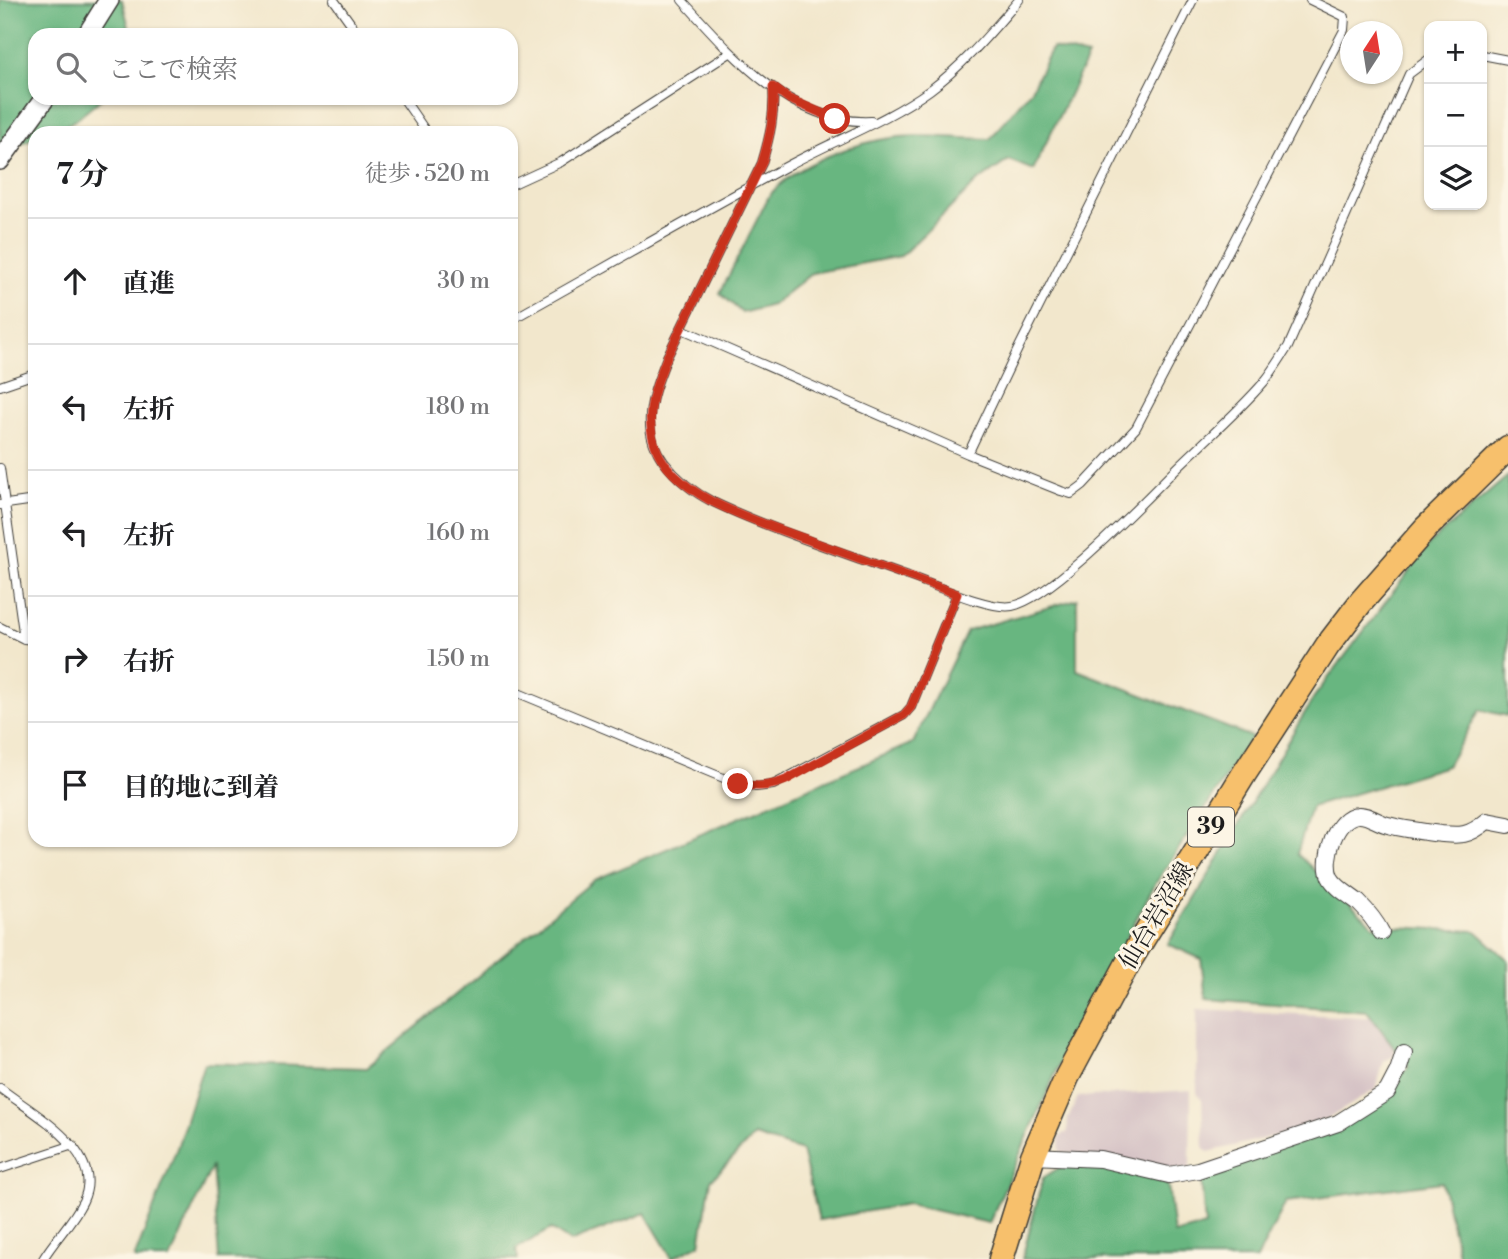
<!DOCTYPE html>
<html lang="ja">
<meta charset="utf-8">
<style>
body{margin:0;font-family:"Libre Bodoni","Noto Serif JP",serif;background:#f6f6f6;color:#202124}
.controls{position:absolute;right:21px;top:21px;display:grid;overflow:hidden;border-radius:14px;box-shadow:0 2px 5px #0004}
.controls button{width:63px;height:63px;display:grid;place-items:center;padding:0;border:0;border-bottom:2px solid #e0e0e0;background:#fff;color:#202124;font:35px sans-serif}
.compass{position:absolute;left:1340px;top:21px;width:63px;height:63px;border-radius:50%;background:#fff;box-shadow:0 2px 5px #0004;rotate:12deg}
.stop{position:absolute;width:21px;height:21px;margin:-16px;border:5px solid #c8321e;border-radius:50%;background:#fff}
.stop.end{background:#c8321e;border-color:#fff;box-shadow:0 2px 7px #0008}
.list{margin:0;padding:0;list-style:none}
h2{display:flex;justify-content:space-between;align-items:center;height:91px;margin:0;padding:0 28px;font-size:30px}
h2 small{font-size:23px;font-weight:400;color:#757577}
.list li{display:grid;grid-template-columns:46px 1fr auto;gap:21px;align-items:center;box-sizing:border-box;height:126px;padding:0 28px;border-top:2px solid #e0e0e0}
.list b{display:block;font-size:26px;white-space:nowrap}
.list em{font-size:23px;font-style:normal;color:#757577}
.icon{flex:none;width:38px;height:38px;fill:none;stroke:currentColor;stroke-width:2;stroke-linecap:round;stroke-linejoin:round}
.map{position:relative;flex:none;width:1508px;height:1259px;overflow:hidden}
.search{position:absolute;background:#fff;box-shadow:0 2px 5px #0004;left:28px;top:28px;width:490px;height:77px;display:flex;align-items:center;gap:18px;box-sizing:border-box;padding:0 24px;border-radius:21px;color:#757577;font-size:26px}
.panel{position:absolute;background:#fff;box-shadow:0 2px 5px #0004;left:28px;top:126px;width:490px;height:721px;border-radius:21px}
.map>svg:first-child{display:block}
.industrial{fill:#d2bec2}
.forest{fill:#67b680;stroke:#42694e;stroke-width:2}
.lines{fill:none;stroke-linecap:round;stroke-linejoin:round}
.service-casing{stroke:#3c3a36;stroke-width:10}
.minor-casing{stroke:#3c3a36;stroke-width:18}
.tertiary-casing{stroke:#3c3a36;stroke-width:22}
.primary-casing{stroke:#3c3a36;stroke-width:27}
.service{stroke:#fff;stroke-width:8}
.minor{stroke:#fff;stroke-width:16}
.tertiary{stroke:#fff;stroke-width:19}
.primary{stroke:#f7c06c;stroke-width:24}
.route{stroke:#c8321e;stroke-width:9}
.labels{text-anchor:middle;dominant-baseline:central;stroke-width:6;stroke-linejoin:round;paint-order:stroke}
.shield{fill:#fcf5e5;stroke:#5f5d58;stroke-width:2}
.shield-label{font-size:23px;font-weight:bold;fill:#1c1c1c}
.street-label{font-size:24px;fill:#1c1c1c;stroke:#fcf5e5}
</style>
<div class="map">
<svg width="1508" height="1259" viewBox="0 0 1508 1259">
<rect width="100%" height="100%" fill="#fcf5e5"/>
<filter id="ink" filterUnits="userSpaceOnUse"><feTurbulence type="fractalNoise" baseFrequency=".0143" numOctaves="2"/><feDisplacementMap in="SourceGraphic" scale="14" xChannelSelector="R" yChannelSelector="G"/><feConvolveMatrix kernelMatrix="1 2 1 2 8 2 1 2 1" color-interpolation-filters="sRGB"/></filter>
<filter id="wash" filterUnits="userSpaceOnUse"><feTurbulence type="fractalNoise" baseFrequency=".00686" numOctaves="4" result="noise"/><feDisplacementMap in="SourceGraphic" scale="28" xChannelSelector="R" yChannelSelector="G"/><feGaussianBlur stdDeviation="1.57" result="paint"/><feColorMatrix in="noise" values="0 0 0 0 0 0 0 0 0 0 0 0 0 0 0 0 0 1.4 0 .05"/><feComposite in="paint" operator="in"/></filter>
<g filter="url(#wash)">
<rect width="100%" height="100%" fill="#f2e7cc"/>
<!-- industrial -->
<path class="industrial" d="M1197,1009L1401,1019L1394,1056L1384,1061L1376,1089L1316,1126L1208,1152L1204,1149L1202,1099L1197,1094Z
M1191,1090L1190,1169L1168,1170L1060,1152L1059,1138L1064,1133H1067L1068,1119L1078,1097Z"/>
<!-- forest -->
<path class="forest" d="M0,0H122L131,35H35V98H102C81,116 64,133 35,133V138L0,151Z
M1052,48L1088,56L1033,170L1009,160L977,182L901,256L812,273L772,305L742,313L720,293L769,196C796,163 856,142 898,137C928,134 960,139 990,139L1031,90Z
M1508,476V716L1480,710L1447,766L1311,807L1297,854L1374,926L1476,931L1508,960V1259H1459L1442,1182L1286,1202L1257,1259H1022L1043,1178L1071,1160L1126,1166L1168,1185L1174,1234L1205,1226L1201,1178L1340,1124L1409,1067L1367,1011L1206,999L1201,959L1168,944L1314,697L1431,542Z
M1077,599V670L1252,737L1154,886L1066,1050L989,1223L908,1204L819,1220L802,1151L754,1136L711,1180L700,1244L672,1258L645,1213L570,1242L551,1229L516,1249L518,1259H219L212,1166L170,1259H134L177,1148L204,1063L367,1068L594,880L913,743L967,631Z"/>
</g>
<g filter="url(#ink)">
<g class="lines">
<defs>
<path id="service" d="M334,0L359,35
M682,0C731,54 791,125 871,121
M1193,0L1018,349L968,454L1061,491L1071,494L1083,485L1136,428L1344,30L1345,17L1310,0
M1482,55L1508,60
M773,87C775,114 770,136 762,163L667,357C653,393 638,428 664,462C677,479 695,493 713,502C777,532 845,553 911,577C934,585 990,610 1012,606C1052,599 1148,496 1181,464C1209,437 1239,411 1264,382C1273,371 1280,359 1288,347L1409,74L1429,59
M403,98L427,133
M511,185L561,162L730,53
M511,320C604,268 696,215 789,165C835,140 887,121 930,90C964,65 992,31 1019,0
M682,329L968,454
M0,386L35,374
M0,468L24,639
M0,505L35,500
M0,627L24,639L35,640
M511,690L738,784L756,787L773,785L904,715L911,707L957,594
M0,1088C32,1113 107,1152 83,1201C73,1222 55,1239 43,1259
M0,1169L73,1145"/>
<path id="minor" d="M1381,932C1375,920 1368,912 1358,902C1349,895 1335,887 1330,877C1322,859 1336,816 1358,815C1368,814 1378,823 1388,825C1404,829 1449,837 1464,834C1473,832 1480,827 1487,821L1508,825
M1033,1156L1100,1159L1169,1175L1198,1170L1338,1123L1387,1092L1398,1071L1404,1052"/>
<path id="tertiary" d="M87,35L109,0
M0,160L45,98"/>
<path id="primary" d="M1001,1259L1033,1156L1067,1077L1128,963L1244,774L1328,645L1361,602L1426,528L1508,448"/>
</defs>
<!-- service casing -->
<use href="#service" class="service-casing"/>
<!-- minor casing -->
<use href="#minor" class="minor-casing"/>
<!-- tertiary casing -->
<use href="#tertiary" class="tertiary-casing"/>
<!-- primary casing -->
<use href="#primary" class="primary-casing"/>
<!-- service -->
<use href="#service" class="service"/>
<!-- minor -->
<use href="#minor" class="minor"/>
<!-- tertiary -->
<use href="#tertiary" class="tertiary"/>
<!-- primary -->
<use href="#primary" class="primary"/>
</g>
</g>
<g class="lines" filter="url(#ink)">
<!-- route -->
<path class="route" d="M738,784C756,787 769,787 786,780L904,715L911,707L957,594C909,576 860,559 811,541C778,529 742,517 711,501C689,489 663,470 655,445C644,413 655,387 667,357L762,163C770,136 775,114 773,87L789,99L835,119"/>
</g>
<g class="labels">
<!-- shield labels -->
<rect class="shield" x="1188" y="807.5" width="46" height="39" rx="5"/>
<g class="shield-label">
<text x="1211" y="827">39</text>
</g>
<!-- street labels -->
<g class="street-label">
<text transform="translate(1157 916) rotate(-59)">仙台岩沼線</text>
</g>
</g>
</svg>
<div class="controls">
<button>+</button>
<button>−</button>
<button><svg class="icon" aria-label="layers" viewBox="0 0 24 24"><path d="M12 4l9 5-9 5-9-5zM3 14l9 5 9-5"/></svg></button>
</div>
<svg class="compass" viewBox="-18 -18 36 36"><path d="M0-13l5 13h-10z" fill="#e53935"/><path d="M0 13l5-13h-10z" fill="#757577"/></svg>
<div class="stop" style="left:835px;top:119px"></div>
<div class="stop end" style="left:738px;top:784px"></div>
<div class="search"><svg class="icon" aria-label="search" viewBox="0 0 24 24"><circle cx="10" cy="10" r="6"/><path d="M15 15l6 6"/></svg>ここで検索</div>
<section class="panel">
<h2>7 分<small>徒歩 · 520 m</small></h2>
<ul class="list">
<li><svg class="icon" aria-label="ahead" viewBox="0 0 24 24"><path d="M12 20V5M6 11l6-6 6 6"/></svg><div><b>直進</b></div><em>30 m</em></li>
<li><svg class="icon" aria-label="left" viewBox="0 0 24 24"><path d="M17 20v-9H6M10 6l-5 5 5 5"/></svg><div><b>左折</b></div><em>180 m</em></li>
<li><svg class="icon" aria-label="left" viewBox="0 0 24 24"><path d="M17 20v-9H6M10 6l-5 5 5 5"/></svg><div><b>左折</b></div><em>160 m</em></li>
<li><svg class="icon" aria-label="right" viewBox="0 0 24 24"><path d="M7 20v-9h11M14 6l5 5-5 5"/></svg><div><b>右折</b></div><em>150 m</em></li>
<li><svg class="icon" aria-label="arrive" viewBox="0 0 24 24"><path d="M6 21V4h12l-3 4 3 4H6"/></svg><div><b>目的地に到着</b></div></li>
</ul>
</section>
</div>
